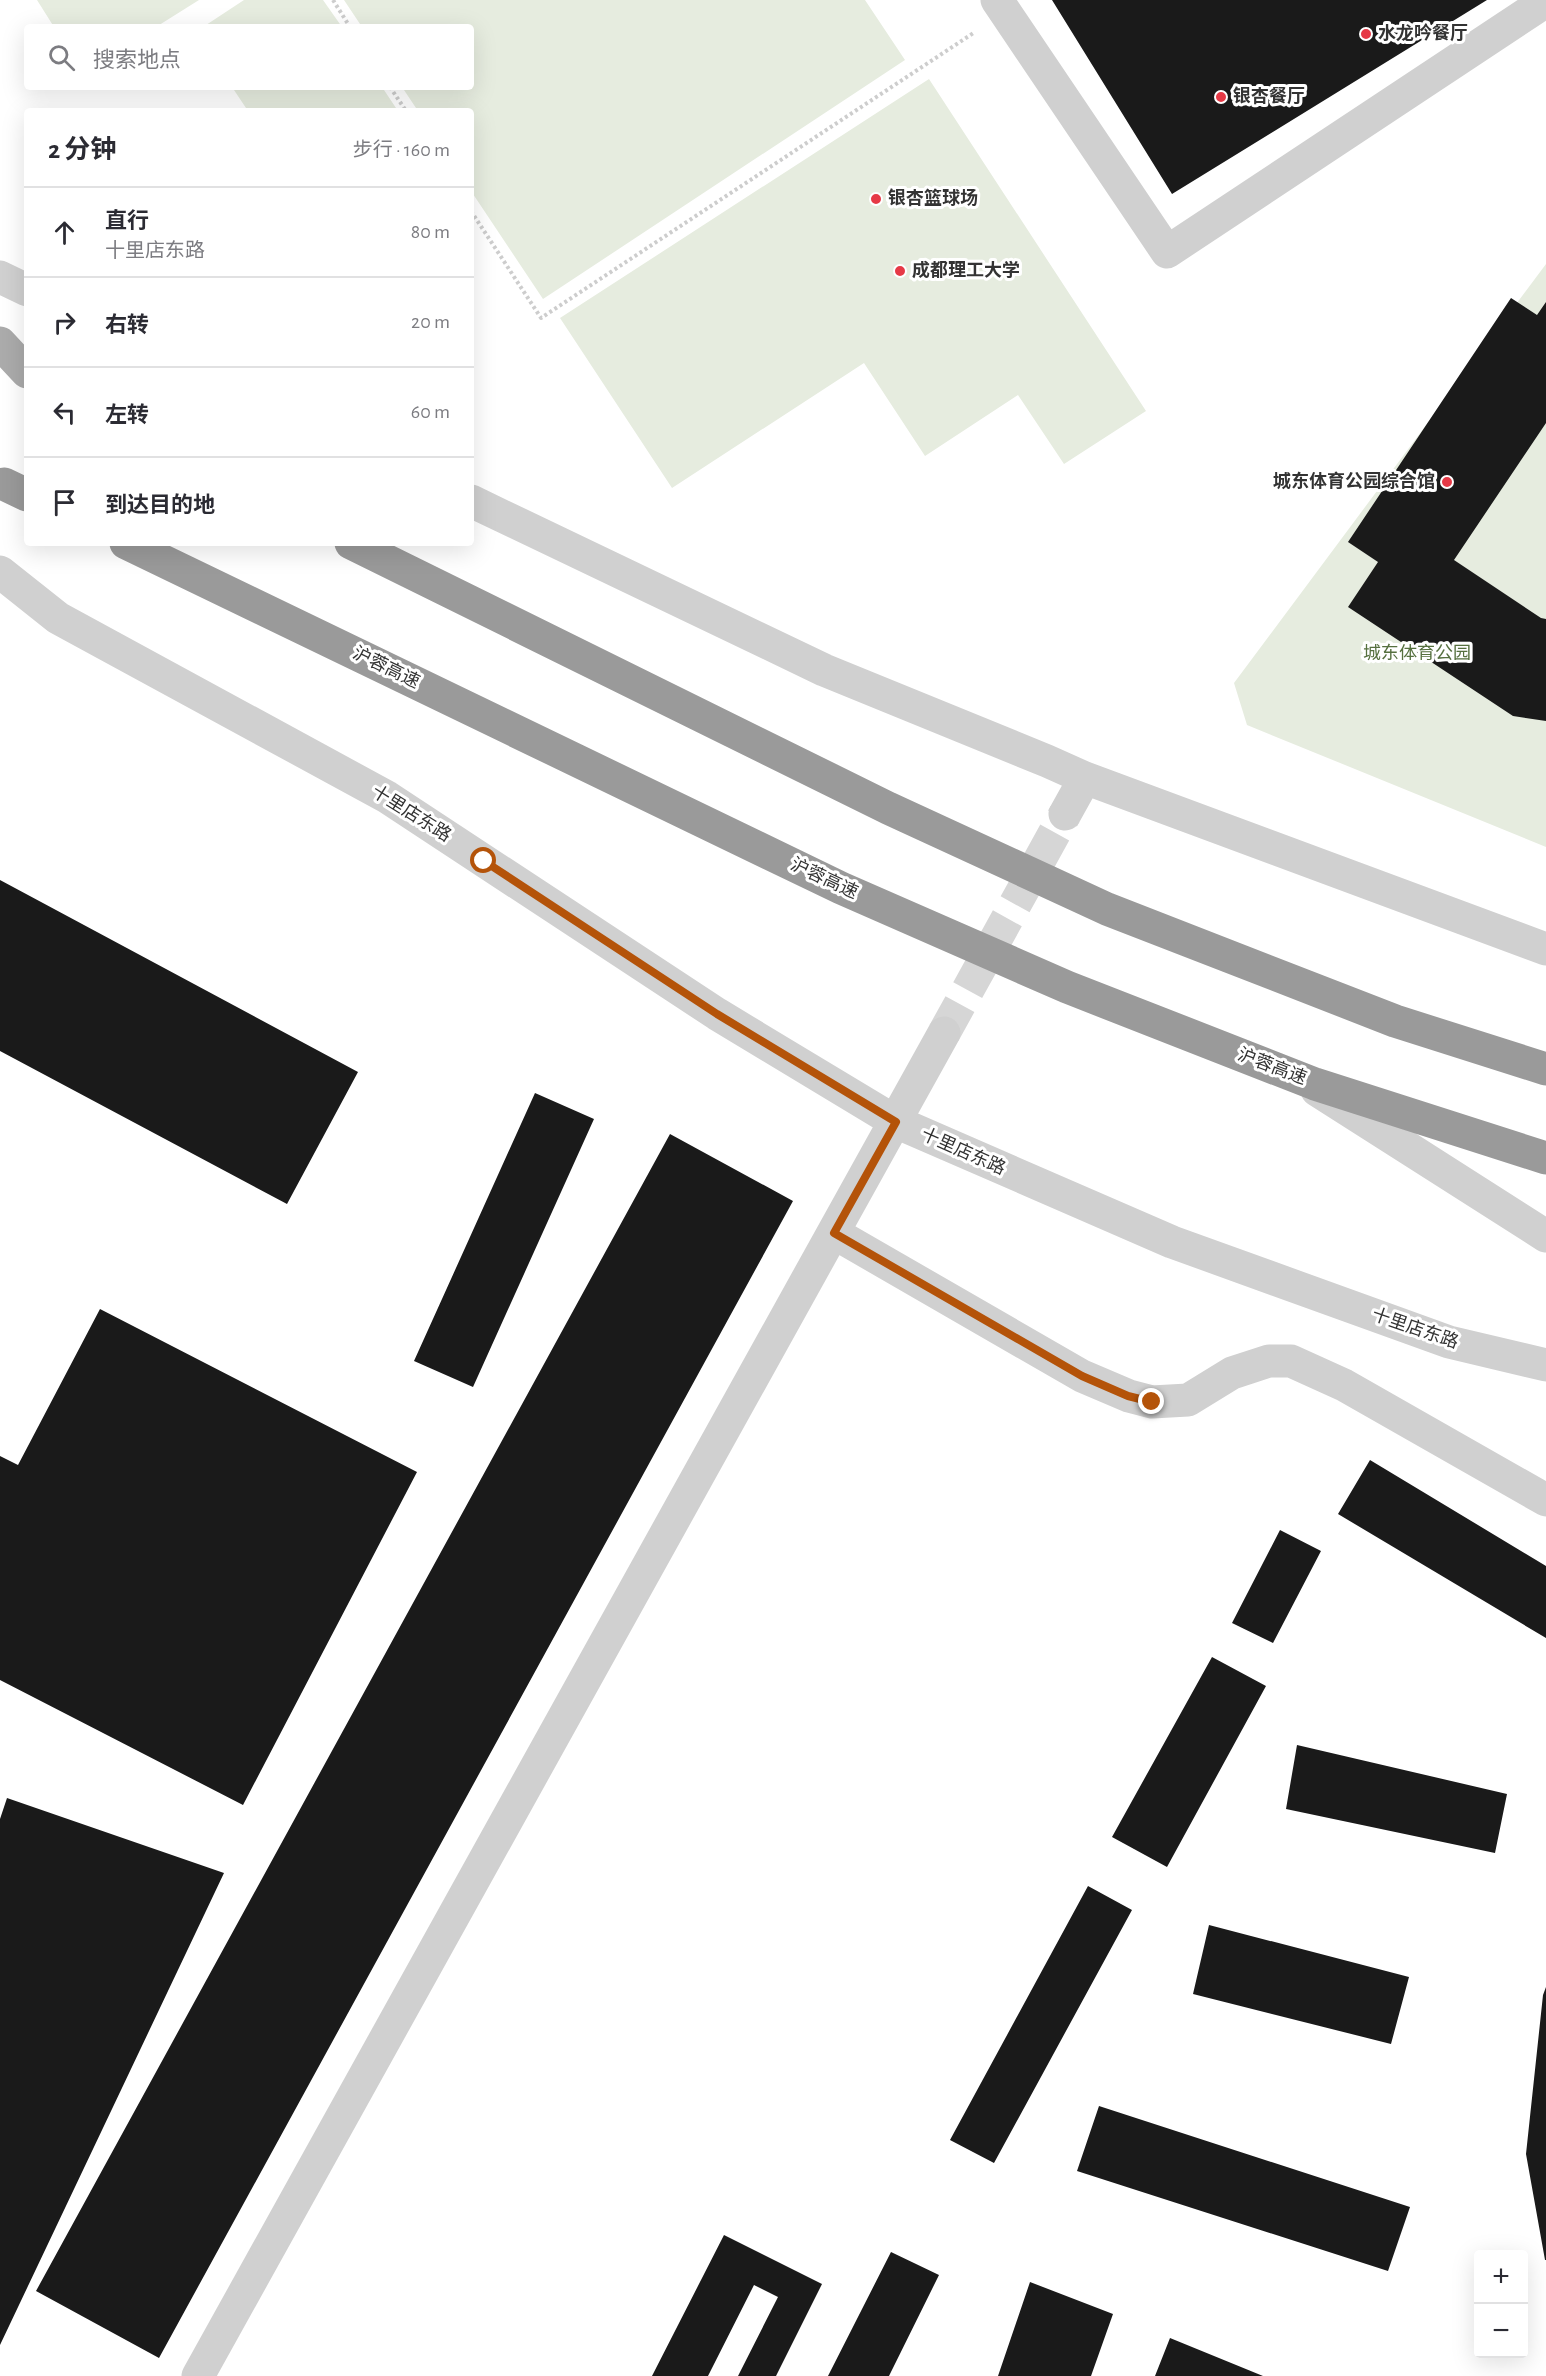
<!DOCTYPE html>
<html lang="zh">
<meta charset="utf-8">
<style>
body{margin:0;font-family:"Alegreya Sans","Noto Sans SC",sans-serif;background:#f2f2f3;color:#2b2b33}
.controls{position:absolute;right:18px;bottom:18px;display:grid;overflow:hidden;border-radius:6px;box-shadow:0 6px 24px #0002}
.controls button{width:54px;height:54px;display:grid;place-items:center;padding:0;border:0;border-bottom:2px solid #e1e1e2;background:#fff;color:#2b2b33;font:30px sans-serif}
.stop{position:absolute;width:18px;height:18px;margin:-14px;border:4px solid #b45309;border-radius:50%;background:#fff}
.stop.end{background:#b45309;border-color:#fff;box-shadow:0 2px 6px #0008}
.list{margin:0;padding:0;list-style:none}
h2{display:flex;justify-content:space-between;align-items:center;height:78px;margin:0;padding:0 24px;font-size:26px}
h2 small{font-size:20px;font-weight:400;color:#7c7c81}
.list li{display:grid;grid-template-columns:39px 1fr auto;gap:18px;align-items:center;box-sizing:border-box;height:90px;padding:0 24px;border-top:2px solid #e1e1e2}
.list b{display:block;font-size:22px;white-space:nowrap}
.list p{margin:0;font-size:20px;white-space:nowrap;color:#7c7c81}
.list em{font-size:20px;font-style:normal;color:#7c7c81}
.icon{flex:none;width:33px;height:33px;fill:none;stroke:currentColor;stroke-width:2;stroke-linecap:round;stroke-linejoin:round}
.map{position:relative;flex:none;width:1546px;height:2376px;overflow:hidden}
.search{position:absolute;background:#fff;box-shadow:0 6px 24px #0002;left:24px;top:24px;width:450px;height:66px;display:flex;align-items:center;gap:15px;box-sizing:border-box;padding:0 21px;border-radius:6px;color:#7c7c81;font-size:22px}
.panel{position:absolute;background:#fff;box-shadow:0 6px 24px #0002;left:24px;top:108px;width:450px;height:438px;border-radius:6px}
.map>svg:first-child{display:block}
.green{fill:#e6ecdf}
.building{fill:#1a1a1a}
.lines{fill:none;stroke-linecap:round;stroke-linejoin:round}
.minor-tunnel{stroke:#d6d6d6;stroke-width:33;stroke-dasharray:33 16;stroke-linecap:butt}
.path{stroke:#cdcdcd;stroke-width:4;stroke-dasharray:3 3;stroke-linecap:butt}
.minor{stroke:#d0d0d0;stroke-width:33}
.major{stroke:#ababab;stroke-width:33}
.highway{stroke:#9a9a9a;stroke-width:33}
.route{stroke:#b45309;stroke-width:8}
.poi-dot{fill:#e63946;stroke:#fff;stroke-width:2}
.labels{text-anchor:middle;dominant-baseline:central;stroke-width:6;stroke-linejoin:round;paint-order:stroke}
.poi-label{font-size:18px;font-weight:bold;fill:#333;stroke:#fff;text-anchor:start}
.park-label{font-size:18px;fill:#56703f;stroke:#fff}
.street-label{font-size:18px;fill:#333;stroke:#fff}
</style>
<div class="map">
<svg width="1546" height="2376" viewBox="0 0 1546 2376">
<rect width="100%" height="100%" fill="#fff"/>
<!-- green -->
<path class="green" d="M37,0H199L156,27H54Z
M244,0H323L342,27H203Z
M344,0H865L905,60L543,299L471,191V111H418L402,87H471V27H362Z
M929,79L1146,411L1064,464L1018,395L925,456L864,363L672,488L560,318Z
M232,87H382L398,111H248Z
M1546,264V847L1247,725L1234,683Z"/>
<!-- building -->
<path class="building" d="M1052,0H1487L1172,194Z
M1511,298L1537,315L1546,302V423L1454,560L1541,618L1546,619V721L1513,716L1348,607L1378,562L1348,542Z
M0,880L358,1072L287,1204L0,1051Z
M535,1093L594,1119L473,1387L414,1361Z
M670,1134L793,1201L159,2358L36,2291Z
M100,1309L417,1472L243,1805L0,1680V1456L18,1465Z
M1370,1460L1546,1566V1638L1338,1514Z
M1280,1530L1321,1551L1273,1643L1232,1623Z
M1212,1657L1266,1686L1167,1867L1112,1837Z
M1297,1745L1507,1794L1495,1853L1286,1809Z
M7,1798L224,1873L0,2345V1819Z
M1088,1886L1132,1910L994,2163L950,2140Z
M1209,1925L1409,1977L1391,2044L1193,1994Z
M1546,1987V2260H1545L1526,2154L1543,1995Z
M1099,2106L1410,2207L1388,2271L1077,2171Z
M724,2235L822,2284L776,2376H738L778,2297L754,2285L708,2376H652Z
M891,2252L939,2275L889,2376H828Z
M1030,2282L1113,2314L1091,2376H998Z
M1170,2338L1263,2376H1155Z"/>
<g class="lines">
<!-- minor-tunnel -->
<path class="minor-tunnel" d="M944,1033L1065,814"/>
<!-- path -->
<path class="path" d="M333,0L350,27
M390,87L406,111
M471,211L541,318L975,32"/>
<!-- minor -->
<path class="minor" d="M997,0L1167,252L1546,1
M0,277L27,290
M471,501L824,670L1047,761L1085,778L1546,949
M0,572L58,618L387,797L717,1014L896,1122L1172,1242L1449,1342L1546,1365
M1065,814L1085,778
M1317,1090L1546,1236
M834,1233L1082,1376L1129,1396L1152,1402L1188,1400L1232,1373L1269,1361H1291L1344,1385L1546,1500
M198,2376L944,1033"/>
<!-- major -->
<path class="major" d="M0,343L27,372"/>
<!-- highway -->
<path class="highway" d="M4,484L27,495
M126,543L841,888L1067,987L1315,1084L1546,1158
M351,543L888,808L1107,909L1395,1021L1546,1069"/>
</g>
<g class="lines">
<!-- route -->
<path class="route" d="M484,861L717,1014L896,1122L834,1233L1082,1376L1128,1396L1152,1402"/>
</g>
<!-- markers -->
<g class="poi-dot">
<circle cx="1366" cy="34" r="6"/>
<circle cx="1221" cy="97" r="6"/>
<circle cx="876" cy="199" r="6"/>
<circle cx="900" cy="271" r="6"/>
<circle cx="1447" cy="482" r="6"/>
</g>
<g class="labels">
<!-- poi labels -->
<g class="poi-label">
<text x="1378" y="34">水龙吟餐厅</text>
<text x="1233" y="97">银杏餐厅</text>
<text x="888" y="199">银杏篮球场</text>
<text x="912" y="271">成都理工大学</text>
<text x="1435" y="482" text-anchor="end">城东体育公园综合馆</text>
</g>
<!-- park labels -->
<g class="park-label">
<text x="1417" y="654">城东体育公园</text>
</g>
<!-- street labels -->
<g class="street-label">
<text transform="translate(386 668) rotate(26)">沪蓉高速</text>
<text transform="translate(411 814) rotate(32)">十里店东路</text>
<text transform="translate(824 879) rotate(25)">沪蓉高速</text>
<text transform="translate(1272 1067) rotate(21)">沪蓉高速</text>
<text transform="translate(963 1152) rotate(24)">十里店东路</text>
<text transform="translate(1415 1329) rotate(19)">十里店东路</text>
</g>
</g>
</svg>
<div class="controls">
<button>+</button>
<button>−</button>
</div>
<div class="stop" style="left:484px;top:861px"></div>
<div class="stop end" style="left:1152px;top:1402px"></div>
<div class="search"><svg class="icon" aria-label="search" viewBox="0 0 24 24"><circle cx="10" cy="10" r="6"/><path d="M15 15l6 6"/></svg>搜索地点</div>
<section class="panel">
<h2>2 分钟<small>步行 · 160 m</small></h2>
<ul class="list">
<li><svg class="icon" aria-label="ahead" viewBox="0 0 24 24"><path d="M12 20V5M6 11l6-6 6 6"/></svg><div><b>直行</b><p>十里店东路</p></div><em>80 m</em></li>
<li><svg class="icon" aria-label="right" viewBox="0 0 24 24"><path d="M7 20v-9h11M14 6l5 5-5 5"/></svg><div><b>右转</b></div><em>20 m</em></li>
<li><svg class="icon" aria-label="left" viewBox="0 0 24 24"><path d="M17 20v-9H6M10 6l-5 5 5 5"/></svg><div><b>左转</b></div><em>60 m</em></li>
<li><svg class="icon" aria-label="arrive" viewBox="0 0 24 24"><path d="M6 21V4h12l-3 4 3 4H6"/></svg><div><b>到达目的地</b></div></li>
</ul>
</section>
</div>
